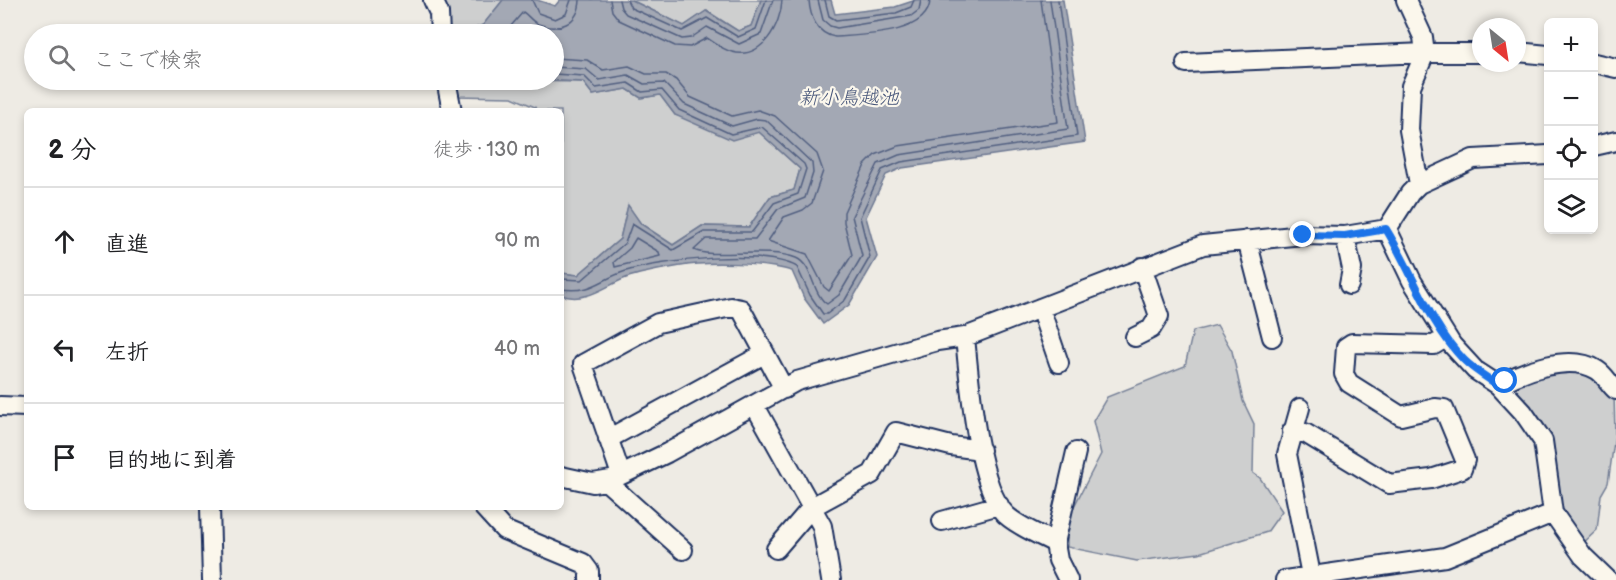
<!DOCTYPE html>
<html lang="ja">
<meta charset="utf-8">
<style>
body{margin:0;font-family:"Balsamiq Sans","Klee One",sans-serif;background:#f2f2f2;color:#202124}
.controls{position:absolute;right:18px;top:18px;display:grid;overflow:hidden;border-radius:9px;box-shadow:0 3px 9px #0003}
.controls button{width:54px;height:54px;display:grid;place-items:center;padding:0;border:0;border-bottom:2px solid #e0e0e0;background:#fff;color:#202124;font:30px sans-serif}
.compass{position:absolute;left:1472px;top:18px;width:54px;height:54px;border-radius:50%;background:#fff;box-shadow:0 3px 9px #0003;rotate:150deg}
.stop{position:absolute;width:18px;height:18px;margin:-14px;border:4px solid #1a73e8;border-radius:50%;background:#fff}
.stop.end{background:#1a73e8;border-color:#fff;box-shadow:0 2px 6px #0008}
.list{margin:0;padding:0;list-style:none}
h2{display:flex;justify-content:space-between;align-items:center;height:78px;margin:0;padding:0 24px;font-size:26px}
h2 small{font-size:20px;font-weight:400;color:#757577}
.list li{display:grid;grid-template-columns:39px 1fr auto;gap:18px;align-items:center;box-sizing:border-box;height:108px;padding:0 24px;border-top:2px solid #e0e0e0}
.list b{display:block;font-size:22px;white-space:nowrap}
.list em{font-size:20px;font-style:normal;color:#757577}
.icon{flex:none;width:33px;height:33px;fill:none;stroke:currentColor;stroke-width:2;stroke-linecap:round;stroke-linejoin:round}
.map{position:relative;flex:none;width:1616px;height:580px;overflow:hidden}
.search{position:absolute;background:#fff;box-shadow:0 3px 9px #0003;left:24px;top:24px;width:540px;height:66px;display:flex;align-items:center;gap:15px;box-sizing:border-box;padding:0 21px;border-radius:33px;color:#757577;font-size:22px}
.panel{position:absolute;background:#fff;box-shadow:0 3px 9px #0003;left:24px;top:108px;width:540px;height:402px;border-radius:9px}
.map>svg:first-child{display:block}
.green{fill:#cecfcf;stroke:#747f96;stroke-width:1.5}
.water{fill:#a3a8b4;stroke:#6d7892;stroke-width:1.5}
.lines{fill:none;stroke-linecap:round;stroke-linejoin:round}
.shore{stroke:#515f80;stroke-width:1.5}
.minor-casing{stroke:#1b2f5e;stroke-width:22}
.minor{stroke:#fbf7ec;stroke-width:18}
.route{stroke:#1a73e8;stroke-width:8}
.labels{text-anchor:middle;dominant-baseline:central;stroke-width:4.5;stroke-linejoin:round;paint-order:stroke}
.water-label{font-size:20px;font-style:italic;fill:#445378;stroke:#fbf7ec}
</style>
<div class="map">
<svg width="1616" height="580" viewBox="0 0 1616 580">
<rect width="100%" height="100%" fill="#eeebe4"/>
<filter id="ink" filterUnits="userSpaceOnUse"><feTurbulence type="fractalNoise" baseFrequency=".0167" numOctaves="2"/><feDisplacementMap in="SourceGraphic" scale="12" xChannelSelector="R" yChannelSelector="G"/><feConvolveMatrix kernelMatrix="1 2 1 2 8 2 1 2 1" color-interpolation-filters="sRGB"/></filter>
<g filter="url(#ink)">
<!-- green -->
<path class="green" d="M440,0H503L483,25L461,34L448,30Z
M631,0H761L751,26L738,31L707,11L684,26Z
M453,80L583,82L593,95L627,89L641,98L660,95L675,115L759,132L800,169L794,190L770,197L749,227L702,226L673,245L641,224L628,206L620,239L578,275L561,273V111H536L535,107L512,97L456,96Z
M1217,325L1232,351L1243,401L1254,424L1253,473L1260,478L1282,511L1267,532L1199,553L1137,561L1067,547V520L1101,454L1093,421L1107,397L1185,366L1193,331Z
M1562,367L1591,371L1614,394L1615,435L1608,483L1601,495L1597,530L1581,545L1561,515L1550,441L1511,392V383Z"/>
<!-- water -->
<path class="water" d="M503,0H537L555,6L560,0H631L684,26L706,11L738,31L751,26L761,0H831L835,14L895,7L916,0H1063L1085,142L902,168L886,175L866,217L877,257L849,305L823,324L804,298L792,271C765,263 709,261 681,266C663,269 643,272 626,278C605,286 585,304 561,295V273L578,275L620,239L628,205L641,224L673,245L702,226L749,227L770,197L794,190L800,169L759,132L732,140L675,115L660,95L641,98L627,89L593,95L583,82L541,80H554V34H461L483,25Z"/>
<g class="lines">
<!-- shore -->
<path class="shore" d="M532,0L538,13L555,19L566,14L571,0
M610,0L612,11L619,20L675,46L690,47L707,38C715,43 723,50 732,52C762,60 781,25 782,0
M619,0L621,8L626,14L682,39L691,38L707,27L739,44L761,34L773,0
M627,0L631,8L682,31L707,18L738,37L756,29L766,0
M809,0C810,17 817,34 835,37C862,35 929,35 930,0
M818,0L823,20L830,26L837,28L911,16L919,10L921,0
M825,0L829,16L836,20L896,13L911,7L914,0
M504,34L523,12C528,15 531,21 538,24C558,32 579,24 580,0
M554,58L587,60L603,70L629,66L646,74H666L676,80L690,97L732,116L758,110L775,116L817,154L823,171L812,203L803,210L784,217L768,241L807,254L824,287L829,291L852,255L844,222V212L865,165L875,155L898,146L1058,122L1041,0
M554,67L586,69L599,80L628,75L644,84L664,83L684,104L732,126L757,119L766,120L812,163L813,173L805,198L778,209L755,239H706L694,250C710,259 769,247 796,258C813,265 812,294 827,304L839,295L862,256L852,216L878,164L899,155L1068,129L1050,0
M554,74L584,76L596,88L628,83L642,92L662,90L679,110L731,134L762,127L804,164L806,169L798,194L774,203L752,232H704L673,250L632,224L625,243L582,280L561,279
M636,238L659,252L660,256L615,267L614,262L630,248Z
M561,289C594,293 598,280 626,271C662,260 764,249 797,267L810,295L823,314H827L845,300L870,257L860,217L882,170L901,162L1077,136L1058,0"/>
<defs>
<path id="minor" d="M433,0L439,13L440,34
M1406,0L1423,37L1425,53L1411,86L1409,130L1419,184
M1517,52L1548,55
M1186,63L1425,53H1481
M1594,63L1616,68
M446,80L452,111
M1594,146L1616,141
M1387,229L1412,281L1452,345L1475,370L1498,385L1523,412L1543,441L1553,513L1583,556L1608,580
M1387,229L1410,193L1419,184L1473,159L1548,155
M1345,236L1352,269L1349,285
M1247,240L1272,337
M1040,308L1059,363
M965,337C969,377 977,487 1006,515C1019,527 1040,535 1055,543L1058,560L1068,580
M1135,337L1151,329L1159,316L1142,267
M1498,385C1523,371 1570,353 1597,370C1605,375 1609,384 1616,390
M0,406L27,407
M755,406L822,526L831,580
M1300,408L1287,454L1311,575
M1292,431L1305,433L1389,484L1431,479L1462,469L1465,460L1444,409L1435,408L1401,416L1349,383L1344,374L1346,347L1352,343L1434,345L1447,337
M608,439L764,354
M621,475L583,364L658,323L731,307L741,309L784,389
M561,476L593,483L611,480L667,453L797,381L937,341L965,337L1203,245L1303,235L1345,236L1387,229
M606,481L683,550
M210,507L212,580
M483,507L504,530L583,563L589,571V580
M942,521L999,505
M1055,543L1076,452
M776,549L812,507L872,474L896,432L951,446L981,450
M1285,580L1445,557L1553,513"/>
</defs>
<!-- minor casing -->
<use href="#minor" class="minor-casing"/>
<!-- minor -->
<use href="#minor" class="minor"/>
</g>
</g>
<g class="lines" filter="url(#ink)">
<!-- route -->
<path class="route" d="M1303,235L1345,236L1386,229C1412,271 1429,324 1464,360C1474,370 1486,377 1498,385L1505,381"/>
</g>
<g class="labels">
<!-- water labels -->
<g class="water-label">
<text x="849" y="98">新小鳥越池</text>
</g>
</g>
</svg>
<div class="controls">
<button>+</button>
<button>−</button>
<button><svg class="icon" aria-label="locate" viewBox="0 0 24 24"><circle cx="12" cy="12" r="6"/><path d="M12 2v4M12 18v4M2 12h4M18 12h4"/></svg></button>
<button><svg class="icon" aria-label="layers" viewBox="0 0 24 24"><path d="M12 4l9 5-9 5-9-5zM3 14l9 5 9-5"/></svg></button>
</div>
<svg class="compass" viewBox="-18 -18 36 36"><path d="M0-13l5 13h-10z" fill="#e53935"/><path d="M0 13l5-13h-10z" fill="#757577"/></svg>
<div class="stop" style="left:1505px;top:381px"></div>
<div class="stop end" style="left:1303px;top:235px"></div>
<div class="search"><svg class="icon" aria-label="search" viewBox="0 0 24 24"><circle cx="10" cy="10" r="6"/><path d="M15 15l6 6"/></svg>ここで検索</div>
<section class="panel">
<h2>2 分<small>徒歩 · 130 m</small></h2>
<ul class="list">
<li><svg class="icon" aria-label="ahead" viewBox="0 0 24 24"><path d="M12 20V5M6 11l6-6 6 6"/></svg><div><b>直進</b></div><em>90 m</em></li>
<li><svg class="icon" aria-label="left" viewBox="0 0 24 24"><path d="M17 20v-9H6M10 6l-5 5 5 5"/></svg><div><b>左折</b></div><em>40 m</em></li>
<li><svg class="icon" aria-label="arrive" viewBox="0 0 24 24"><path d="M6 21V4h12l-3 4 3 4H6"/></svg><div><b>目的地に到着</b></div></li>
</ul>
</section>
</div>
